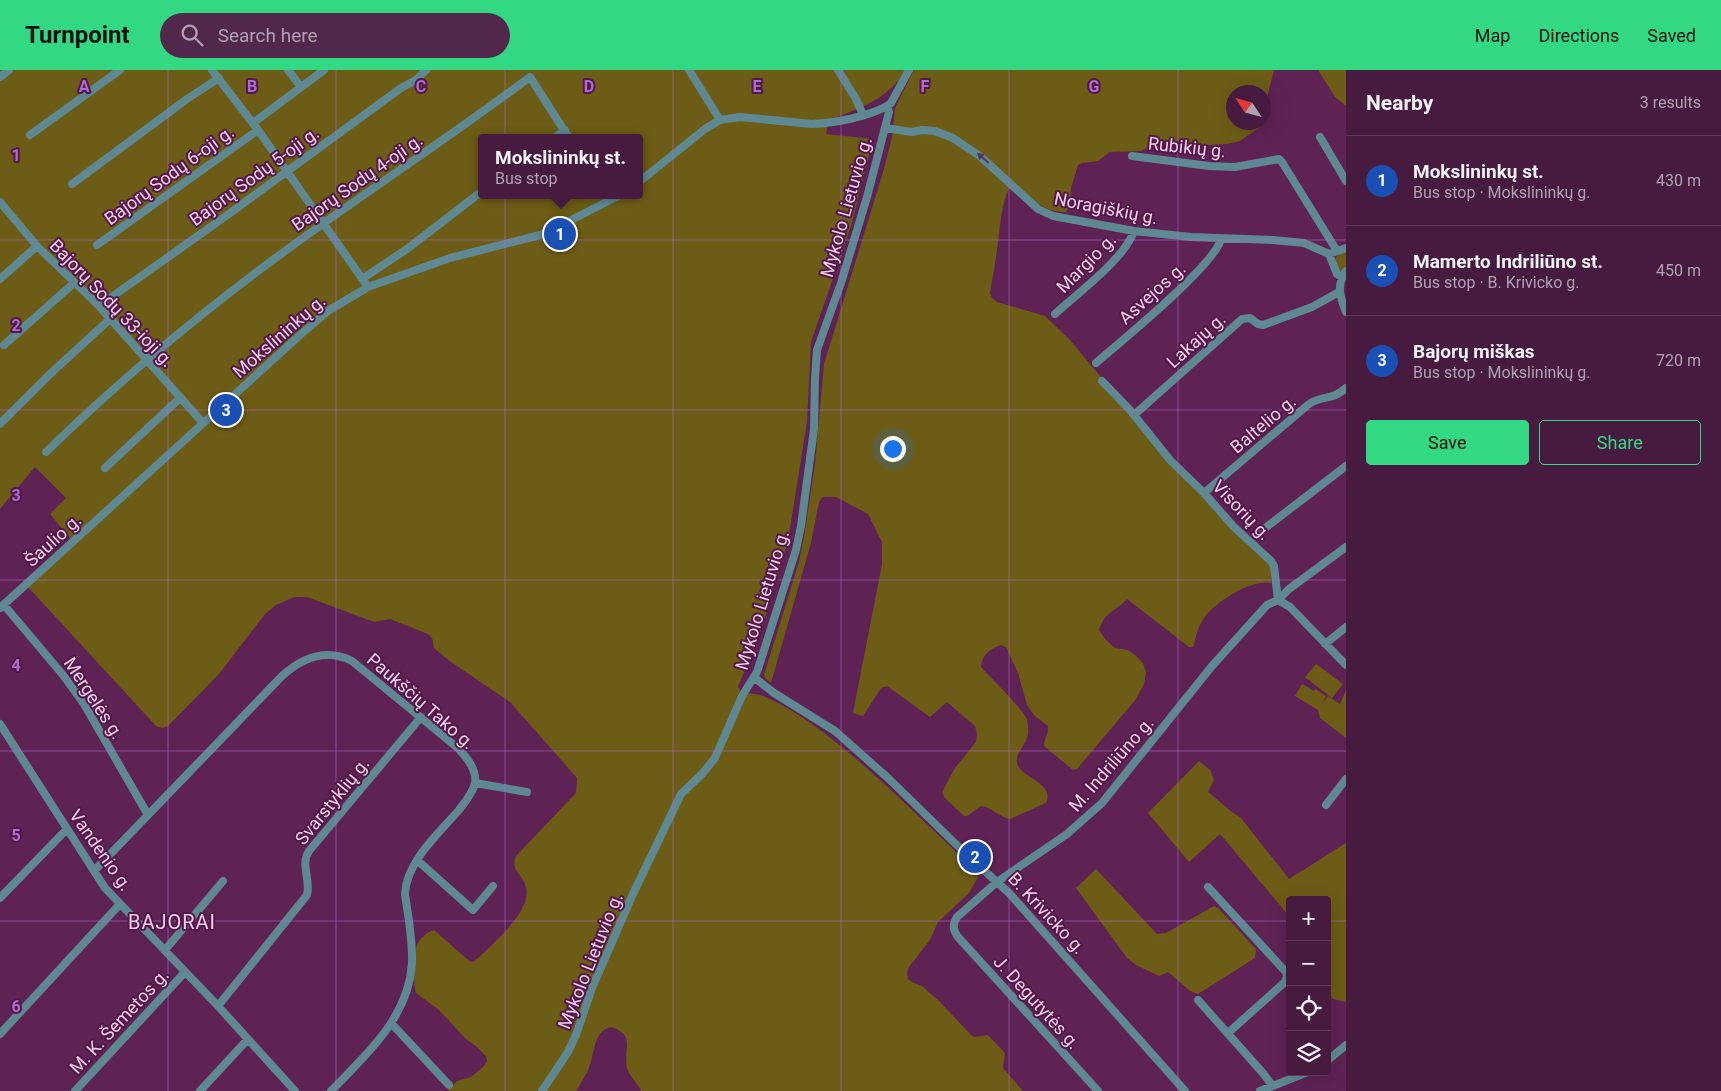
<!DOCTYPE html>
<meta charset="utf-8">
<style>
body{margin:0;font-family:Roboto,sans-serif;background:#51274b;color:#f1f3f6}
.controls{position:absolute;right:15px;bottom:15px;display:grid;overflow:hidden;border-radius:5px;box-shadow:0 5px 20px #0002}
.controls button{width:45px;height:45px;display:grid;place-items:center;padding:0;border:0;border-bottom:1px solid #5f3859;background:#471a40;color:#f1f3f6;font:25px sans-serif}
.compass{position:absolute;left:1226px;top:15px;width:45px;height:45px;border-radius:50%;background:#471a40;box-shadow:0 5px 20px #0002;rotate:306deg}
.you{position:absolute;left:892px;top:378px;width:18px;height:18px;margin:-12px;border:4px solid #fff;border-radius:50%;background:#1a73e8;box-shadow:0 0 0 8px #1a73e833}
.badge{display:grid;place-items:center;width:32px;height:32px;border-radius:50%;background:#32d882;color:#fff;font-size:16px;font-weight:700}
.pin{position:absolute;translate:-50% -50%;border:2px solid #fff;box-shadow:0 1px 5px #0006}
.popup{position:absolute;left:478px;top:64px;width:165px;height:65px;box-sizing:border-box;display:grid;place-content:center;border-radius:5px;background:#471a40;filter:drop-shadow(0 1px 4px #0005);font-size:16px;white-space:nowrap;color:#b0a1b1}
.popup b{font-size:19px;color:#f1f3f6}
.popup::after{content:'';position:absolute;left:50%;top:100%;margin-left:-10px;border:10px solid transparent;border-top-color:#471a40}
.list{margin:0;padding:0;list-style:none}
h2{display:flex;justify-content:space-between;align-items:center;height:65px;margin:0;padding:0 20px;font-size:21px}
h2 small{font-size:16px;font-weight:400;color:#b0a1b1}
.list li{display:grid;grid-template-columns:32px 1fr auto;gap:15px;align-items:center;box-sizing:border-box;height:90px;padding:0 20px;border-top:1px solid #5f3859}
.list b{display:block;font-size:19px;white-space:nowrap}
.list p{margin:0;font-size:16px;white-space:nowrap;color:#b0a1b1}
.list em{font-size:16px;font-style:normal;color:#b0a1b1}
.actions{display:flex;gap:10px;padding:15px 20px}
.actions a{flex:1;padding:11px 0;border:1px solid #32d882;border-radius:5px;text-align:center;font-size:18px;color:#32d882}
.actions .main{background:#32d882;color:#111}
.icon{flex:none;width:28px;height:28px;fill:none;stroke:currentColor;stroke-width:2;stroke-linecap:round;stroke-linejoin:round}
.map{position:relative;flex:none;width:1346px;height:1021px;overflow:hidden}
header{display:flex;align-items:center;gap:30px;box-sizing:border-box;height:70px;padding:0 25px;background:#32d882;color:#111}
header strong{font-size:24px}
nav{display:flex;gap:28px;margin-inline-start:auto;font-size:18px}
.search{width:350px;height:45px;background:#51274b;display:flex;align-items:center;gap:12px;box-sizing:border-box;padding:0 18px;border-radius:28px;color:#b0a1b1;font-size:19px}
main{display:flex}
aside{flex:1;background:#471a40}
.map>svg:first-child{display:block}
.green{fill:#6d5c15;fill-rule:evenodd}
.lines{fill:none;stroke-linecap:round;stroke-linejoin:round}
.minor{stroke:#5e8993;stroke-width:8}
.oneway{fill:#56345c}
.grid{fill:none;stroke:#ab6dd0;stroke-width:1;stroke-opacity:0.55}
.labels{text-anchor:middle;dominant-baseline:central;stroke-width:4;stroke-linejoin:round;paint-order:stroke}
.street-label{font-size:18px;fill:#f3ceea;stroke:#531749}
.quarter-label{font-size:20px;letter-spacing:1px;fill:#f3ceea;stroke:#531749}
.grid-label{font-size:16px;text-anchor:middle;font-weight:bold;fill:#ab6dd0;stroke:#531749;stroke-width:4;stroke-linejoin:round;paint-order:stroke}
</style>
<header>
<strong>Turnpoint</strong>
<div class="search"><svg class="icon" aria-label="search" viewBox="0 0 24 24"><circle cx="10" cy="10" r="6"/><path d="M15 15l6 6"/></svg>Search here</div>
<nav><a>Map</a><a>Directions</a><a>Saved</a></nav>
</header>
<main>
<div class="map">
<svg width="1346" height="1021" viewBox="0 0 1346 1021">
<rect width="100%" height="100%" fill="#5f2255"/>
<!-- green -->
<path class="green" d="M0,0H906C886,31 862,37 829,50L826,64L873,69L851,156L811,272L807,352L788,471L760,564L738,617L741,622C748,624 757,623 763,626C797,640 826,664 854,687C896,723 936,763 976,801L978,807L969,823L938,852L930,870L909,897L907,903L908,909L912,912L922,916L939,931L973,967L988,965L1005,983L1003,998L1023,1021H641C638,1014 631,1008 628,1001C621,982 638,965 611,957C592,961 595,986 588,1000C585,1007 580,1014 576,1021H448L457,1011L471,1007L484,996L487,991L486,986L477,977L465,968L439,940L416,923C413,916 414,883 417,875C420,868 427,862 434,860L467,889L471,892L475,891C490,876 533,841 526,817C523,804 510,802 516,786L576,723L577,708L510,632L451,592L434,578L432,568L428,564L390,549L374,552L307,527H294L276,535L265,544L219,604L168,656L162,658L156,656L28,517L75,474L50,444L66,428L35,397L0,439ZM481,68H639V125H481Z
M914,0H1274L1264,39V22H1234V52L1260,53V57L1240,71L1227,74L1211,75L1156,74L1141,81L1110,82L1098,91L1082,93L1078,95L1071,118L1070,136L1066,142C1045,143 1031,129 1016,115L1009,118C1002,134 1001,148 999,164C997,184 993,204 990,223L992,228L997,232L1045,246L1070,270L1175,396L1237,465L1268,493L1271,499V513C1251,509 1215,532 1204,548C1198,556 1196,567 1193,577H1189L1127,529C1115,542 1106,540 1099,560L1105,569L1115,578L1128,580L1135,585L1143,593L1146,602L1144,614L1136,629L1077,699L1073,700L1044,676C1044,669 1049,664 1048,656L1034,645L1027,635L1018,603L1006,577L1001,575C990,579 982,584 981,597C991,608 1022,638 1027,649C1028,654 1029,663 1027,668C1024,677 1013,686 1018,696C1025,709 1055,714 1046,733L1010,749C999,747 992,737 981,736L967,746H964L944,727L942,722L955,698L976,672L977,664L975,656L947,632L930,647L887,616L881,618L863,646L853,643L882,494V472L868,444L836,427H823L819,432L811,473L771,613L765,608L764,605L799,492L804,467L815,394L824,294L884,99L892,67L895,38Z
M1318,0H1346V36L1335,27Z
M1346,181V198L1344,201L1340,202C1332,190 1333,187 1346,181Z
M1316,594L1343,614L1332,628L1305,607Z
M1302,614L1314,621L1315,619L1326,626L1321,635L1328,626L1340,634L1346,620V668L1320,648L1318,640L1295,626Z
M1199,691L1210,700L1214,710L1208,722L1232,742L1241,748L1289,809L1346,773V932L1333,929L1327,920V830H1290V847L1220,764L1189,792L1148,743Z
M1096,799L1157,864L1166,863L1214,836L1218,838L1256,879L1255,888L1198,924L1190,921L1168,902L1159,906L1136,895L1127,888L1076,818Z"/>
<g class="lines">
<!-- minor -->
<path class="minor" d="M212,0L258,60L368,217
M288,0L301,17
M689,0L720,50
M838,0L856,29L863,45
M0,7L9,0
M253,53L324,0
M885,58L912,62L922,60L935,61L953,68L981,87L1038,139L1053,146L1134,161L1191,167L1273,170L1304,173L1329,184L1346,178
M30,65L120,0
M1320,67L1346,111
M554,68L565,60
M1132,86L1209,96L1235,97L1279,89L1282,92L1337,181
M639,112L705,59L720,50L740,47L812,54C835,53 867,47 887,36L891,33L909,0
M72,114L187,29L219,8
M0,132L37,176L99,236L203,353
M97,175L258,60
M1329,184L1337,204L1342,207
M1346,201C1336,215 1340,227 1346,242
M0,209L37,176
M362,209L407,179L481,122
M99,236L226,146L401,18L416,10L426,0
M1055,244C1077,224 1125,188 1134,161
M4,275L74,213
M1096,293C1120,272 1215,195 1221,169
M1102,311L1130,340L1170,390L1204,423L1233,456L1271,491L1274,496L1278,530
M1134,345L1242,249L1250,248L1258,254L1263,255L1312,237L1339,222
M0,354L50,304L110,249
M46,382C114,316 186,255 262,198C350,132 442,73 530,7L569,68
M105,398L180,328
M1204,423L1309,334C1323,325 1331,331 1346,318
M1260,462L1346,396
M1278,530L1290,537L1346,595
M4,535L63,605L84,634L148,745
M0,538L300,265L328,241L368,217L450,188L544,164L620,125
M1325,574L1346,557
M755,608L774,623L835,661L888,708L966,784L1009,823L1185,1021
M0,654L105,818L218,936L295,1021
M475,713L527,722
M1326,735L1346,709
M417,790L473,840L493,816
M94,801L282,606C303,587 326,578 352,591L459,679C467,688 477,700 475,713C473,723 465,732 459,740C439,763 406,792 405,824C408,846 413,871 412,893C409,947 367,984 331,1021
M1208,817L1286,902L1287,907L1285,912L1228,963
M0,828L67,759
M165,880L223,811
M1198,930L1262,1002L1272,1015
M218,936L307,825C311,810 300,794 309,781L421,647
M391,953L449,1015
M0,964L120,834
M1327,991L1346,975
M75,1021L185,902
M200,1021L248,969
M542,1021L568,982L576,965L592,918L610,877L632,826L681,724L702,704L715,688L742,626L757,602L796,480L801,456L814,359L815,308L817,280L841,213L867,127L889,42L887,36
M1098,1021L958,867C953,860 952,855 957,847L997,812L1067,764L1102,733L1212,596L1267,535L1278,530L1289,519L1346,477
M1260,1021L1308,1002"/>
</g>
<!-- one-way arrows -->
<defs><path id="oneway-solid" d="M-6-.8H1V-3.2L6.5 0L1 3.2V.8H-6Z" transform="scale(1.25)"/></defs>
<use class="oneway" href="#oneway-solid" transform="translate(983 88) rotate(-139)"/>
<!-- grid -->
<path class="grid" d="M168,0V1021M336,0V1021M505,0V1021M673,0V1021M841,0V1021M1009,0V1021M1178,0V1021M0,170H1346M0,340H1346M0,510H1346M0,681H1346M0,851H1290M1327,851H1346"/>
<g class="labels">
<!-- street labels -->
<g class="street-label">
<text transform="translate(1187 77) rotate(6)">Rubikių g.</text>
<text transform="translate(169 105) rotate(-36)">Bajorų Sodų 6-oji g.</text>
<text transform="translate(254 106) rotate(-36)">Bajorų Sodų 5-oji g.</text>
<text transform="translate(357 112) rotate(-35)">Bajorų Sodų 4-oji g.</text>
<text transform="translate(846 137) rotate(-74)">Mykolo Lietuvio g.</text>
<text transform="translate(1106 138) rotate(11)">Noragiškių g.</text>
<text transform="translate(1086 193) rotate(-45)">Margio g.</text>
<text transform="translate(1152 223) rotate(-42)">Asvejos g.</text>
<text transform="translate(112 233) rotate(46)">Bajorų Sodų 33-ioji g.</text>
<text transform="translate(279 266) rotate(-41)">Mokslininkų g.</text>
<text transform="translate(1196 270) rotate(-42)">Lakajų g.</text>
<text transform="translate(1263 354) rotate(-40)">Baltelio g.</text>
<text transform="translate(1242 440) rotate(46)">Visorių g.</text>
<text transform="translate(53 470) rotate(-42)">Šaulio g.</text>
<text transform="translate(762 530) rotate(-73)">Mykolo Lietuvio g.</text>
<text transform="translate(94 628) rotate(57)">Mergelės g.</text>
<text transform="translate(421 631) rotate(41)">Paukščių Tako g.</text>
<text transform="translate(1111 694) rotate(-49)">M. Indriliūno g.</text>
<text transform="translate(332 731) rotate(-51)">Svarstyklių g.</text>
<text transform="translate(101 780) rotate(55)">Vandenio g.</text>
<text transform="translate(1047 843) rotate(47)">B. Krivicko g.</text>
<text transform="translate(590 891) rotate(-68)">Mykolo Lietuvio g.</text>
<text transform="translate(1037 932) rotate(48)">J. Degutytės g.</text>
<text transform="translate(119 951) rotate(-47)">M. K. Šemetos g.</text>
</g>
<!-- quarter labels -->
<g class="quarter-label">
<text x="172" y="852">BAJORAI</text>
</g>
</g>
<g class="grid-label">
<text x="84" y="22">A</text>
<text x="252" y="22">B</text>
<text x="421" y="22">C</text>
<text x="589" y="22">D</text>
<text x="757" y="22">E</text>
<text x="925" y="22">F</text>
<text x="1094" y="22">G</text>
<text x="16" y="91">1</text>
<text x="16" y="261">2</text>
<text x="16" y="431">3</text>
<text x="16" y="601">4</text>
<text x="16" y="771">5</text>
<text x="16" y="942">6</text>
</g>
</svg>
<div class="controls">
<button>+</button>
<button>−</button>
<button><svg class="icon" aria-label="locate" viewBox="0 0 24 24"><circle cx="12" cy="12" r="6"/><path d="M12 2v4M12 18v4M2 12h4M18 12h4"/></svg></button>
<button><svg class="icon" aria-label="layers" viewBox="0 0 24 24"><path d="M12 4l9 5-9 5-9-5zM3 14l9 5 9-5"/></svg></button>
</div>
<svg class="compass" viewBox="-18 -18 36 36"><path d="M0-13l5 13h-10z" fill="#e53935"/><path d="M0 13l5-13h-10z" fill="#b0a1b1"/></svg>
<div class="you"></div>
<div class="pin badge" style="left:560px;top:164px;background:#1a4fb4">1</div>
<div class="popup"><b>Mokslininkų st.</b>Bus stop</div>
<div class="pin badge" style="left:975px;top:787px;background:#1a4fb4">2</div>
<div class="pin badge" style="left:226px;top:340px;background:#1a4fb4">3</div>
</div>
<aside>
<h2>Nearby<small>3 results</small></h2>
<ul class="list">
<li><span class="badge" style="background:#1a4fb4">1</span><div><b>Mokslininkų st.</b><p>Bus stop · Mokslininkų g.</p></div><em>430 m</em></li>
<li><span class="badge" style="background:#1a4fb4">2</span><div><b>Mamerto Indriliūno st.</b><p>Bus stop · B. Krivicko g.</p></div><em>450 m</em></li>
<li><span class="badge" style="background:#1a4fb4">3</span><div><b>Bajorų miškas</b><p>Bus stop · Mokslininkų g.</p></div><em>720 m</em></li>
</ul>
<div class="actions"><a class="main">Save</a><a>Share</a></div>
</aside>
</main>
